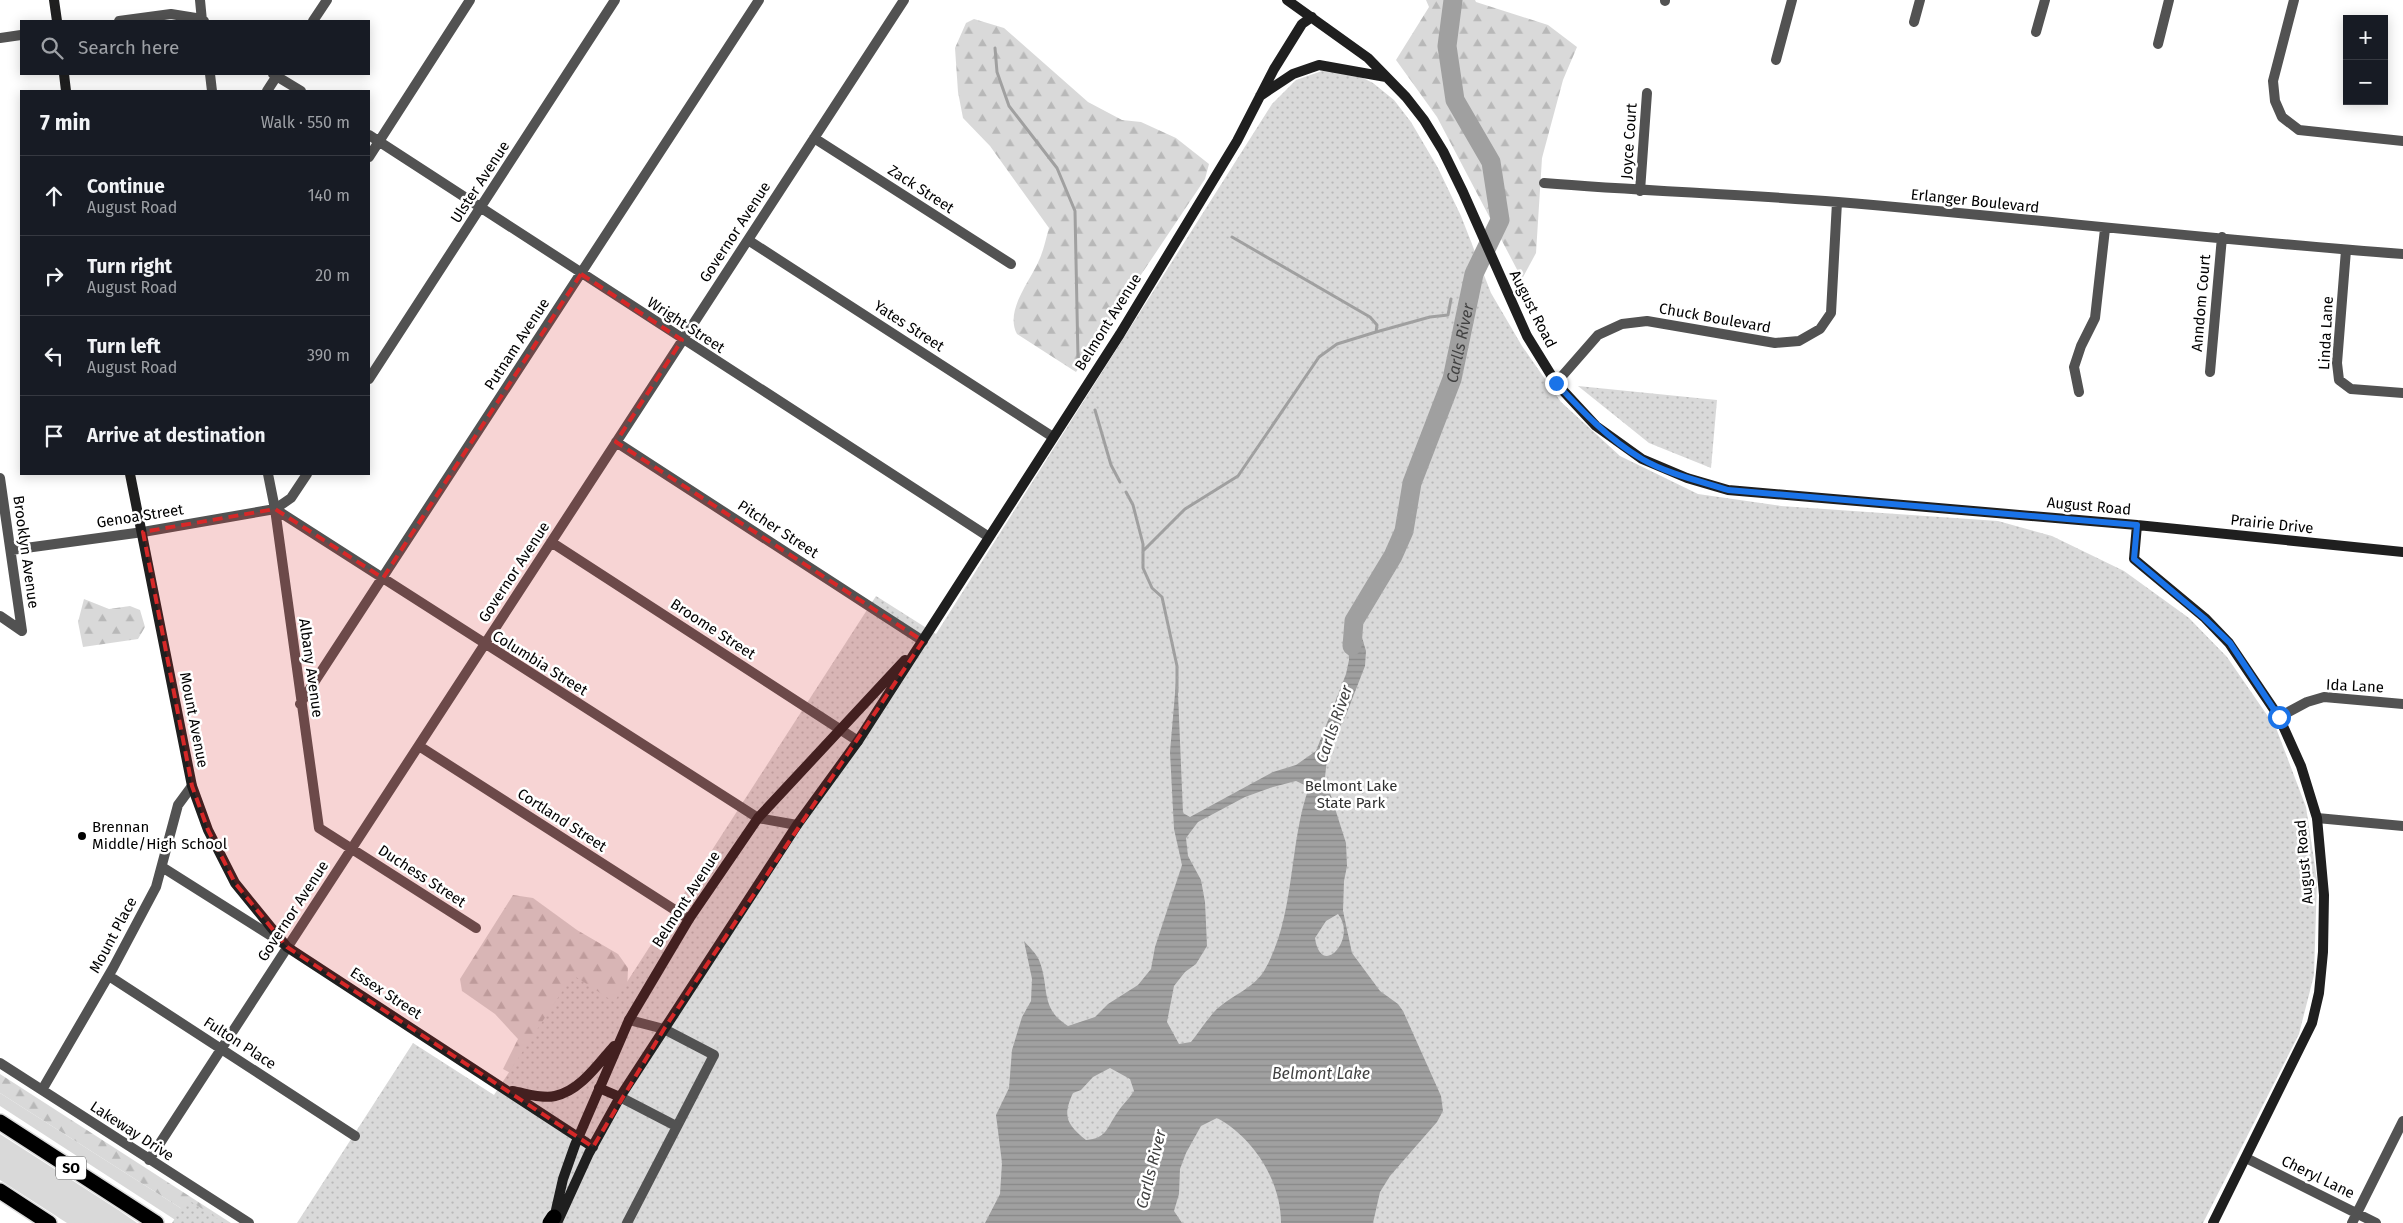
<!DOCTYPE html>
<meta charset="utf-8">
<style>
body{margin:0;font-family:"Fira Sans",sans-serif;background:#20242c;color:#f1f3f6}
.controls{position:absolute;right:15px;top:15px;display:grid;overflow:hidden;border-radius:0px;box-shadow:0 2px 12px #0003}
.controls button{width:45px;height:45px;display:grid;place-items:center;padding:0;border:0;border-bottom:1px solid #363941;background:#171b24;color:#f1f3f6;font:25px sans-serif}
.stop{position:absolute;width:15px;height:15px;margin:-11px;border:4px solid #1a73e8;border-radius:50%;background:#fff}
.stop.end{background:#1a73e8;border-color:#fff;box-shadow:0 1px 5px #0008}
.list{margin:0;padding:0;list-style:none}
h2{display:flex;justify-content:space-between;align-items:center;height:65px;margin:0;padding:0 20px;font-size:21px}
h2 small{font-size:16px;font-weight:400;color:#9ea1a6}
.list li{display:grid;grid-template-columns:32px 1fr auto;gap:15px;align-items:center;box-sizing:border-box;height:80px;padding:0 20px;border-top:1px solid #363941}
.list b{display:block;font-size:19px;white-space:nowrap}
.list p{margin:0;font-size:16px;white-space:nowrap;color:#9ea1a6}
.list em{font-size:16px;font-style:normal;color:#9ea1a6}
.icon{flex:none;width:28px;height:28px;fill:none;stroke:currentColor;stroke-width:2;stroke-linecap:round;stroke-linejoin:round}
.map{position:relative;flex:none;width:2403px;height:1223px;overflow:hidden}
.search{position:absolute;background:#171b24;box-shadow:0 2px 12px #0003;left:20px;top:20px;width:350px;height:55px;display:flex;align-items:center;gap:12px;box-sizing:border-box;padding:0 18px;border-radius:0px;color:#9ea1a6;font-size:19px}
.panel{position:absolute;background:#171b24;box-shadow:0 2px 12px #0003;left:20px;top:90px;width:350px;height:385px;border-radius:0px}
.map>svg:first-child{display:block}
.grass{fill:#d9d9d9}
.forest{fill:url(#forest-firs)}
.park{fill:url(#park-dots)}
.water{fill:url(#water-rules);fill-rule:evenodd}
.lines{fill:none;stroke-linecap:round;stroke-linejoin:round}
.stream{stroke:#a0a0a0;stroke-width:3}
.river{stroke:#a0a0a0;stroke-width:19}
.highway-casing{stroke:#dbdbdb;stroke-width:18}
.street{stroke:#525252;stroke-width:10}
.secondary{stroke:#1f1f1f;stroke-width:10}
.highway{stroke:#000;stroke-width:15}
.route{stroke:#1a73e8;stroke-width:6}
.marked{fill:#d62828;fill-opacity:0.2;stroke:#d62828;stroke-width:4;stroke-dasharray:10 6;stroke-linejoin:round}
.poi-dot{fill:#000;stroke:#fff;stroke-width:2}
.labels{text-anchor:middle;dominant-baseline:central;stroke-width:5;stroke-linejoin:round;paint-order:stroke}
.shield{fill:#fff;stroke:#4c4c4c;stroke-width:1}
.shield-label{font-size:14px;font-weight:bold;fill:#000}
.street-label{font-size:15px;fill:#000;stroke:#fff}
.park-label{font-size:15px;fill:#303030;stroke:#fff}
.poi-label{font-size:15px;fill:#000;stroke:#fff;text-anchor:start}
.water-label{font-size:16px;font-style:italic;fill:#414141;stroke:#fff}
</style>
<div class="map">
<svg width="2403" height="1223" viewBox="0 0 2403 1223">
<defs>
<pattern id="forest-firs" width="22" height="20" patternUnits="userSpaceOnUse" patternTransform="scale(1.25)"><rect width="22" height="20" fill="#d9d9d9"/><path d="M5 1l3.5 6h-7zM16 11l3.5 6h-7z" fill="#b8b8b8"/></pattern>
<pattern id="park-dots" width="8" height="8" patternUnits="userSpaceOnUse" patternTransform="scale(1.25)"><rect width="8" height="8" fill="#d9d9d9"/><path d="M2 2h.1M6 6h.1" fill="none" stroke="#b8b8b8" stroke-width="1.8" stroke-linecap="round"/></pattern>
<pattern id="water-rules" width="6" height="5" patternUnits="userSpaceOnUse" patternTransform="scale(1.25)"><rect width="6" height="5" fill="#a0a0a0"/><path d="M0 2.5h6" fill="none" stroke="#888"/></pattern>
</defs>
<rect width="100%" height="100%" fill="#fff"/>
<!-- grass -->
<path class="grass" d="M0,1093L204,1223H180L0,1106Z
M0,1134L120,1211L137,1223H67L0,1180Z"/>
<!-- forest -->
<path class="forest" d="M1426,0H1475L1476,2L1548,25L1577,47L1563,80L1542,158L1536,253L1522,279L1437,117L1396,60L1429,7Z
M974,19L1004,28L1088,102L1122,120L1141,122L1176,138L1209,164L1205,179L1076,372L1017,334C1004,310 1032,279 1040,258C1044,249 1046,238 1049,228L990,146L963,118L958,92L955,48L966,23Z
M84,599L109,609L130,606L140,610L145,627L138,639L83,647L78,622Z
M513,895L533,898L577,930L618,954L628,968L627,993L522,1079L503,1069L518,1039L495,1014L462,991L460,979Z
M0,1074L231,1223H204L0,1093Z"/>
<!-- park -->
<path class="park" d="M1322,71L1353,73L1373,83L1394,100L1411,122L1438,168L1461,216L1491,293L1522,346L1561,402L1620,456L1698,494L1781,506L1998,521L2052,536L2124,571L2189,618L2227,657L2276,728L2306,807L2317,880L2314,975L2299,1034L2203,1223H297L413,1043L494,1095L573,975L614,1002L876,596L936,634L1272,104L1296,80Z
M1578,386L1717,400L1711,468L1649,443Z
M187,1199L224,1223H172Z"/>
<!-- water -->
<path class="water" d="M1349,619L1358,624L1366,651L1365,666L1346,715L1328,750L1325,777L1346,843L1347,866L1344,881L1343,911L1352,953L1380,991L1398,1004L1403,1011L1441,1096L1443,1111L1437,1122L1390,1176L1380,1192L1373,1223H1281C1281,1181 1254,1138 1217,1118L1201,1126L1186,1153L1180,1169L1179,1194L1174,1211L1182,1223H985L1000,1194L1002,1163L996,1115L1009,1088L1012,1050L1022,1017L1031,1001L1032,979L1024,941C1029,947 1036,953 1039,960C1050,986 1039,1008 1068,1026L1095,1017L1108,1004L1138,985L1151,969L1155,947L1182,865L1174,829L1170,752L1177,670L1183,813L1190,817L1273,772L1296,765L1316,751L1346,674L1349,660L1347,629ZM1296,781L1309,787C1288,846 1296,916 1264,971C1252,990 1229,996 1214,1012C1206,1021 1199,1032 1191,1042L1179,1044L1167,1022L1174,986L1185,972L1196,964L1207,946L1205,902L1201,880L1188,856L1186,838L1198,822L1245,797L1273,787ZM1338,914C1358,938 1321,980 1315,938L1326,921ZM1110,1068L1130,1079L1134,1091C1129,1099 1122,1105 1117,1113C1106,1129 1107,1138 1086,1140C1067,1124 1062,1117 1073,1093L1081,1090L1093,1077Z"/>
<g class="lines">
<!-- stream -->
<path class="stream" d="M995,48L997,72L1009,106L1057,168L1075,211L1078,358
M1376,332L1430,317L1448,315L1451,299
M1095,410L1111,465L1120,482
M1126,492L1133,505L1143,544V568L1152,588L1162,597L1177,666V692
M1144,550L1185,509L1238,476L1319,357L1337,344L1376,332L1377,325L1370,317L1232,237"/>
<!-- river -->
<path class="river" id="s1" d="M1352,646L1354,621L1393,556L1404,531L1412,483L1452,379L1474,274L1500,220L1491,162L1455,100L1447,46L1453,0"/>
<defs>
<path id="highway" d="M0,1122L156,1223
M0,1191L49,1223
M550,1223L554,1217"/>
</defs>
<!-- highway casing -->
<use href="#highway" class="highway-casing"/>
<!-- street -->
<path class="street" d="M200,0L202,21
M2294,0L2273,81L2275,101L2282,117L2299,130L2403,141
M1665,1V0
M119,21L171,14L202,19L204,21
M313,21L327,0
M1914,22L1920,0
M2036,32L2045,0
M0,38L21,35
M2158,44L2169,0
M1776,60L1792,0
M210,74L212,91
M273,74L301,91
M267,91L278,74
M369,135L989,537
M814,138L1011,264
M369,157L470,0
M1544,183C1641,191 1740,194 1838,202C2026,218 2214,240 2403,254
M1640,191L1647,93
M748,240L1053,437
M2346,250L2337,363L2339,380L2351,389L2403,393
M2210,372L2222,237
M369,379L615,0
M1556,383L1598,335L1622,324L1647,321L1775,343L1799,341L1820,329L1831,313L1837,202
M2079,392L2074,367L2081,346L2095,318L2105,229
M616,442L923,641
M268,474L275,509L319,828L476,928
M0,478L22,631
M275,509L758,818L797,825
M551,542L858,741
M11,550L143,532L275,509L291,498L307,474
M0,616L22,631
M300,704L759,0
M2279,717L2307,702L2324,697L2403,704
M419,746L689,919
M2317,818L2403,826
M162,867L284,944
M109,976L355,1136
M0,1063L249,1223
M42,1090L113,968L156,887L178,805L192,786
M620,1097L676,1126
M2246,1158L2376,1223
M149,1160L904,0
M627,1223L714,1055L664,1029L629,1020
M2352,1223L2403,1121"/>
<!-- secondary -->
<path class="secondary" d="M54,0L57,21
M1287,0L1368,58L1406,97L1424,120L1443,151L1463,192L1527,336L1556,383L1596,426L1642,459L1687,478L1728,490L2137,525L2403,552
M64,74L66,91
M1260,96L1293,74L1319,65L1386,77
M130,474L192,786L208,830L235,883L287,947L593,1147
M2137,525L2134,559L2205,618L2229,643L2279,717L2301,766L2317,818L2324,895L2323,952L2319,993L2312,1023L2213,1223
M599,1088L620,1097
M512,1091C525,1093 541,1099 555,1096C580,1091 598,1064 614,1046
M553,1223L563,1179L575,1145L629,1020L689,919L758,818L905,660
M557,1223L589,1153L620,1097L797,825L858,741L1120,334L1237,141L1274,69L1302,24L1312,17"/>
<!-- highway -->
<use href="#highway" class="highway"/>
</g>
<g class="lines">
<!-- route -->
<path class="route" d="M1556,383C1582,411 1608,439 1642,459C1668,474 1700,481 1728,490L2137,525L2134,559L2204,618L2230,643L2279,717"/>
</g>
<!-- marked area -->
<path class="marked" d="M581,274L682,340L616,442L923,641L664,1029L593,1147L287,947L235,883L208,830L192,786L143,532L275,509L383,578Z"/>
<!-- markers -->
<circle class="poi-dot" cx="82" cy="836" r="5"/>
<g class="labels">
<!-- shield labels -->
<rect class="shield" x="56" y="1156.5" width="30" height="23" rx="4"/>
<g class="shield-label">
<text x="71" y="1168">SO</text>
</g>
<!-- street labels -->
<g class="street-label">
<text transform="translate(1629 141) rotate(-86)">Joyce Court</text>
<text transform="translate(480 182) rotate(-57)">Ulster Avenue</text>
<text transform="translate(921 189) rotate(33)">Zack Street</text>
<text transform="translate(1975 201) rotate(6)">Erlanger Boulevard</text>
<text transform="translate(735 232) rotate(-57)">Governor Avenue</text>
<text transform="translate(2201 303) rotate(-85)">Anndom Court</text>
<text transform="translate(1533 309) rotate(63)">August Road</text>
<text transform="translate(1715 318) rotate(10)">Chuck Boulevard</text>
<text transform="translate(1108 322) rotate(-58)">Belmont Avenue</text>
<text transform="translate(686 325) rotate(33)">Wright Street</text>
<text transform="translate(909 326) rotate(33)">Yates Street</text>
<text transform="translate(2326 333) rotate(-87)">Linda Lane</text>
<text transform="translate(517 344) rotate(-57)">Putnam Avenue</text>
<text transform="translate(2089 506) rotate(5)">August Road</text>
<text transform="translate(140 516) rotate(-9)">Genoa Street</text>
<text transform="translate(2272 524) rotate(6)">Prairie Drive</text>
<text transform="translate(778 529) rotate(33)">Pitcher Street</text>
<text transform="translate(26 552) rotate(82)">Brooklyn Avenue</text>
<text transform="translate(514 572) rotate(-57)">Governor Avenue</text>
<text transform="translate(713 629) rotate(33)">Broome Street</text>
<text transform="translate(540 663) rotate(32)">Columbia Street</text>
<text transform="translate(311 668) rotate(82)">Albany Avenue</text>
<text transform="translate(2355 686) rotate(3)">Ida Lane</text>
<text transform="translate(194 720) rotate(79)">Mount Avenue</text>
<text transform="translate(562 820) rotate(33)">Cortland Street</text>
<text transform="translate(2304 862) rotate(-95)">August Road</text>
<text transform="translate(422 876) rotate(33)">Duchess Street</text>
<text transform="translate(686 899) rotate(-57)">Belmont Avenue</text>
<text transform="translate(293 911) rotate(-57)">Governor Avenue</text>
<text transform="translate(113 935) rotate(-62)">Mount Place</text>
<text transform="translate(386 993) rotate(33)">Essex Street</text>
<text transform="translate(240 1043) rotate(33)">Fulton Place</text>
<text transform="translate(132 1131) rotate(33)">Lakeway Drive</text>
<text transform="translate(2318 1177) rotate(26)">Cheryl Lane</text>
</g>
<!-- park labels -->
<g class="park-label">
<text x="1351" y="786">Belmont Lake<tspan x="1351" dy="17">State Park</tspan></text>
</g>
<!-- poi labels -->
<g class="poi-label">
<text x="92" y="827">Brennan<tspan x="92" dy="17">Middle/High School</tspan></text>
</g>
<!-- water labels -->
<g class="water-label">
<text stroke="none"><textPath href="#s1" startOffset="325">Carlls River</textPath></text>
<text transform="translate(1334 724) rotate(-71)">Carlls River</text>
<text x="1321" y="1073">Belmont Lake</text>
<text transform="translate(1151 1169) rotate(-76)">Carlls River</text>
</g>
</g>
</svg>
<div class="controls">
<button>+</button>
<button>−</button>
</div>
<div class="stop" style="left:2279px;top:717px"></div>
<div class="stop end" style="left:1556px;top:383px"></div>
<div class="search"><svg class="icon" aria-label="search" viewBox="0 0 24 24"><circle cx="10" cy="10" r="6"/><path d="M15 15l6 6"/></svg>Search here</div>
<section class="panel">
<h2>7 min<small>Walk · 550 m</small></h2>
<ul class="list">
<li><svg class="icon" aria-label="ahead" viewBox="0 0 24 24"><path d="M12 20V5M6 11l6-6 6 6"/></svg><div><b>Continue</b><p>August Road</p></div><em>140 m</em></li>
<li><svg class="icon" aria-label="right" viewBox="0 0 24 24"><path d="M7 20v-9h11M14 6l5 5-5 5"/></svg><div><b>Turn right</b><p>August Road</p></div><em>20 m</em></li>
<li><svg class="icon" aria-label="left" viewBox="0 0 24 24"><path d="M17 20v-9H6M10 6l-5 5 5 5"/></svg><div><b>Turn left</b><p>August Road</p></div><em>390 m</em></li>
<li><svg class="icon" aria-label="arrive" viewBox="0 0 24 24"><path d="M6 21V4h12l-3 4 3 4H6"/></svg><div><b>Arrive at destination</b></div></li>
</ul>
</section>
</div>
